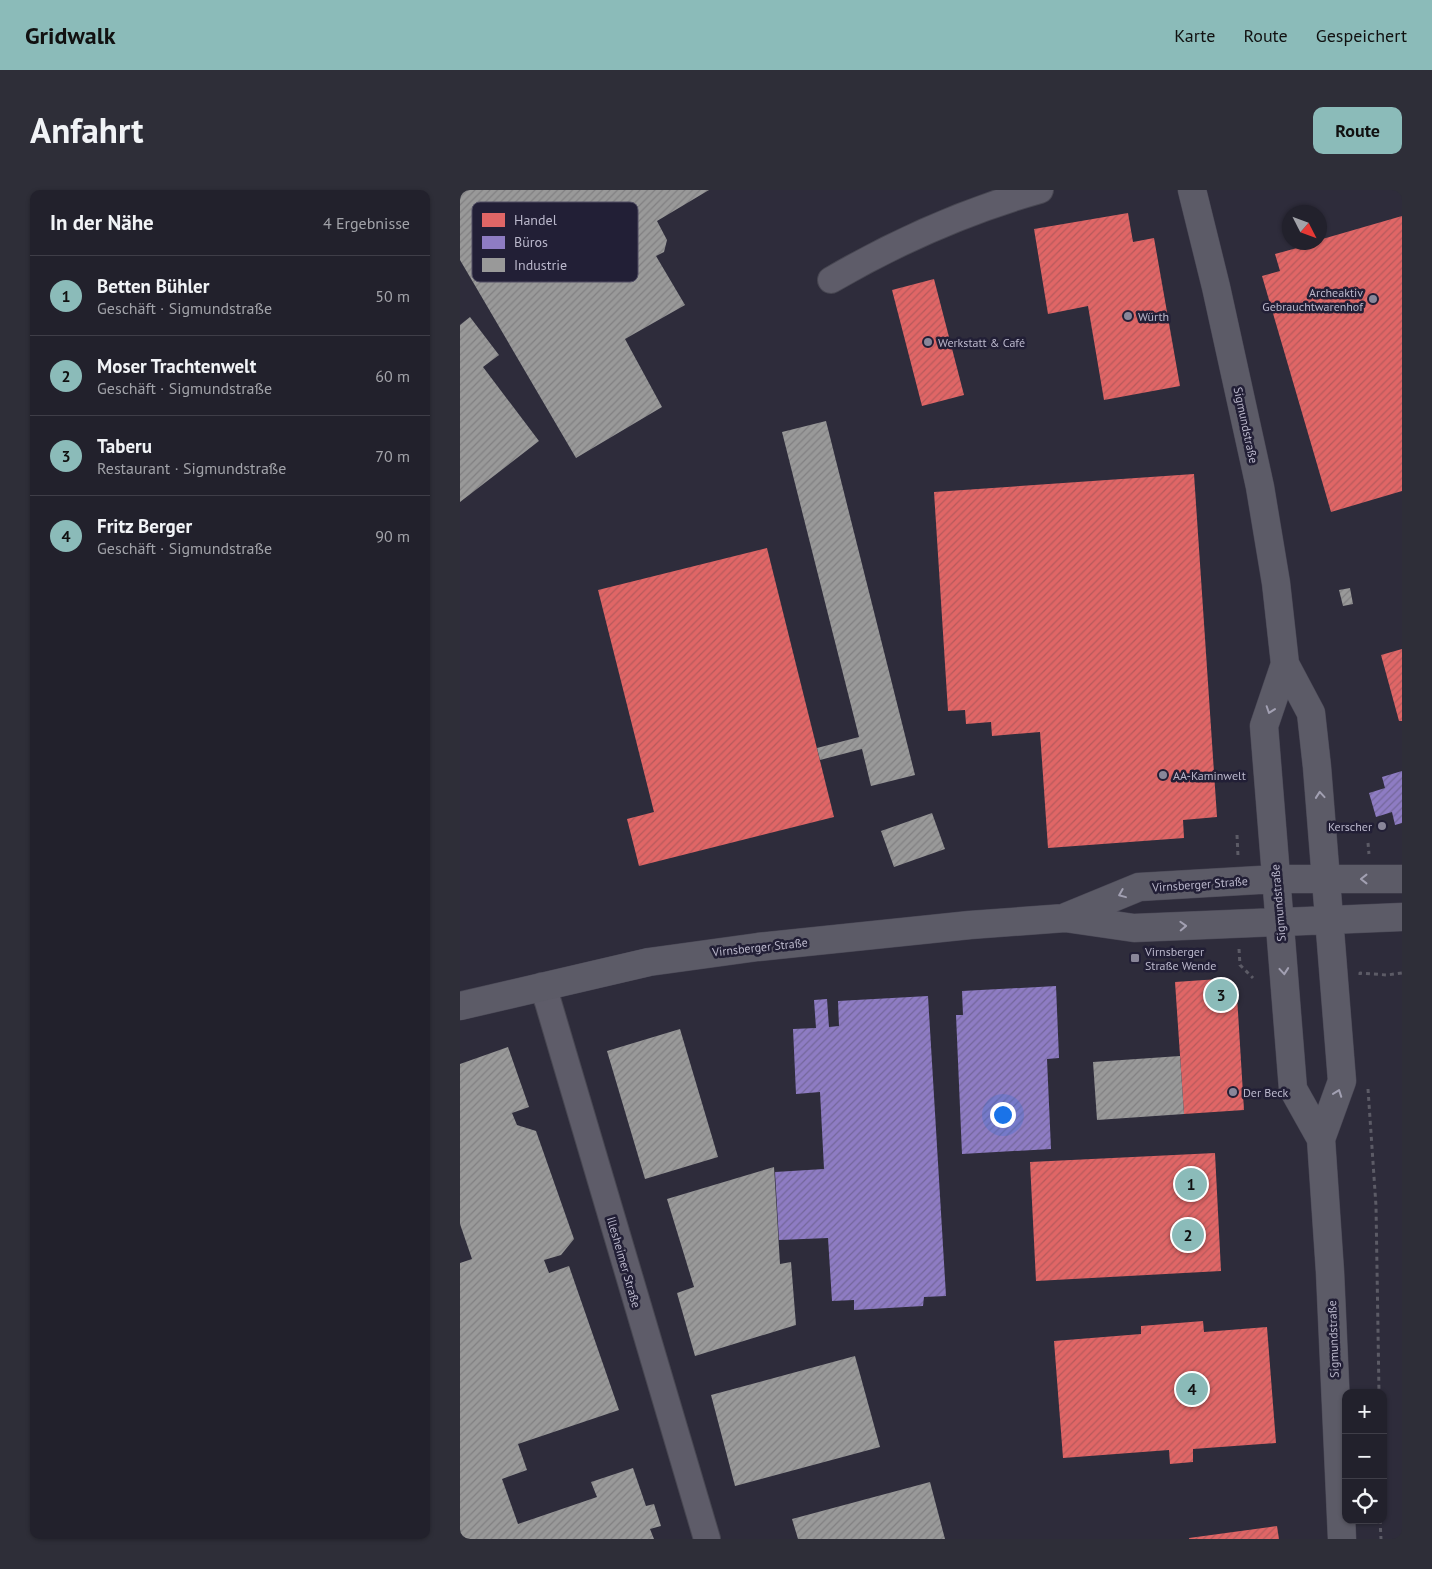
<!DOCTYPE html>
<html lang="de">
<meta charset="utf-8">
<style>
body{margin:0;font-family:"PT Sans",sans-serif;background:#2e2e38;color:#f1f3f6}
.controls{position:absolute;right:15px;bottom:15px;display:grid;overflow:hidden;border-radius:10px;box-shadow:0 1px 4px #0004}
.controls button{width:45px;height:45px;display:grid;place-items:center;padding:0;border:0;border-bottom:1px solid #3f3e48;background:#22212c;color:#f1f3f6;font:25px sans-serif}
.compass{position:absolute;left:822px;top:15px;width:45px;height:45px;border-radius:50%;background:#22212c;box-shadow:0 1px 4px #0004;rotate:132deg}
.you{position:absolute;left:542px;top:924px;width:18px;height:18px;margin:-12px;border:4px solid #fff;border-radius:50%;background:#1a73e8;box-shadow:0 0 0 8px #1a73e833}
.badge{display:grid;place-items:center;width:32px;height:32px;border-radius:50%;background:#8bbbb9;color:#111;font-size:16px;font-weight:700}
.pin{position:absolute;translate:-50% -50%;border:2px solid #fff;box-shadow:0 1px 5px #0006}
.list{margin:0;padding:0;list-style:none}
h2{display:flex;justify-content:space-between;align-items:center;height:65px;margin:0;padding:0 20px;font-size:21px}
h2 small{font-size:16px;font-weight:400;color:#a2a3a9}
.list li{display:grid;grid-template-columns:32px 1fr auto;gap:15px;align-items:center;box-sizing:border-box;height:80px;padding:0 20px;border-top:1px solid #3f3e48}
.list b{display:block;font-size:19px;white-space:nowrap}
.list p{margin:0;font-size:16px;white-space:nowrap;color:#a2a3a9}
.list em{font-size:16px;font-style:normal;color:#a2a3a9}
.icon{flex:none;width:28px;height:28px;fill:none;stroke:currentColor;stroke-width:2;stroke-linecap:round;stroke-linejoin:round}
.map{position:relative;flex:none;width:942px;height:1349px;overflow:hidden;border-radius:10px}
header{display:flex;align-items:center;gap:30px;box-sizing:border-box;height:70px;padding:0 25px;background:#8bbbb9;color:#111}
header strong{font-size:24px}
nav{display:flex;gap:28px;margin-inline-start:auto;font-size:18px}
.intro{display:flex;align-items:center;justify-content:space-between;box-sizing:border-box;height:120px;padding:0 30px}
h1{margin:0;font-size:35px}
.button{padding:12px 22px;border-radius:10px;background:#8bbbb9;color:#111;font-size:18px;font-weight:700}
main{display:flex;gap:30px;padding:0 30px}
aside{flex:1;background:#22212c;border-radius:10px;box-shadow:0 1px 4px #0004}
.map>svg:first-child{display:block}
.shops{fill:url(#shops-hatch)}
.offices{fill:url(#offices-hatch)}
.industry{fill:url(#industry-hatch)}
.lines{fill:none;stroke-linecap:round;stroke-linejoin:round}
.street-casing{stroke:#484752;stroke-width:28}
.secondary-casing{stroke:#494755;stroke-width:29}
.path{stroke:#5c5b66;stroke-width:3;stroke-dasharray:4 4;stroke-linecap:butt}
.street{stroke:#5e5c69;stroke-width:26}
.secondary{stroke:#5c5b67;stroke-width:28}
.oneway{stroke:#a2a0b2}
.poi-dot{fill:#898699;stroke:#221f36;stroke-width:2}
.labels{text-anchor:middle;dominant-baseline:central;stroke-width:5;stroke-linejoin:round;paint-order:stroke}
.poi-label{font-size:12px;fill:#bab7cb;stroke:#221f36;text-anchor:start}
.street-label{font-size:12px;fill:#bab7cb;stroke:#221f36}
.key{fill:#221f36;stroke:#504d63;stroke-width:1}
.key-label{font-size:14px;fill:#bab7cb}
</style>
<header>
<strong>Gridwalk</strong>
<nav><a>Karte</a><a>Route</a><a>Gespeichert</a></nav>
</header>
<div class="intro"><h1>Anfahrt</h1><a class="button">Route</a></div>
<main>
<aside>
<h2>In der Nähe<small>4 Ergebnisse</small></h2>
<ul class="list">
<li><span class="badge">1</span><div><b>Betten Bühler</b><p>Geschäft · Sigmundstraße</p></div><em>50 m</em></li>
<li><span class="badge">2</span><div><b>Moser Trachtenwelt</b><p>Geschäft · Sigmundstraße</p></div><em>60 m</em></li>
<li><span class="badge">3</span><div><b>Taberu</b><p>Restaurant · Sigmundstraße</p></div><em>70 m</em></li>
<li><span class="badge">4</span><div><b>Fritz Berger</b><p>Geschäft · Sigmundstraße</p></div><em>90 m</em></li>
</ul>
</aside>
<div class="map">
<svg width="942" height="1349" viewBox="0 0 942 1349">
<defs>
<pattern id="shops-hatch" width="6" height="6" patternUnits="userSpaceOnUse" patternTransform="scale(1.25)"><rect width="6" height="6" fill="#e06666"/><path d="M-1 1l2-2M0 6l6-6M5 7l2-2" fill="none" stroke="#b65a5c"/></pattern>
<pattern id="offices-hatch" width="6" height="6" patternUnits="userSpaceOnUse" patternTransform="scale(1.25)"><rect width="6" height="6" fill="#8e7cc3"/><path d="M-1 1l2-2M0 6l6-6M5 7l2-2" fill="none" stroke="#74679b"/></pattern>
<pattern id="industry-hatch" width="6" height="6" patternUnits="userSpaceOnUse" patternTransform="scale(1.25)"><rect width="6" height="6" fill="#999"/><path d="M-1 1l2-2M0 6l6-6M5 7l2-2" fill="none" stroke="#818082"/></pattern>
</defs>
<rect width="100%" height="100%" fill="#2e2c3b"/>
<!-- shops -->
<path class="shops" d="M668,23L673,52L694,48L720,196L644,210L628,116L588,124L574,39Z
M942,26V301L871,322L802,86L820,81L815,64L859,52V50Z
M474,89L504,205L462,216L432,100Z
M734,284L757,627L723,630L724,648L588,658L580,542L532,546L531,532L506,534L505,520L488,521L474,302Z
M307,358L374,627L179,676L167,629L194,622L138,400Z
M942,459V531H939L921,465Z
M759,789L777,806L784,920L724,924L715,792Z
M755,963L761,1081L576,1091L570,972Z
M743,1131L744,1142L807,1137L816,1253L733,1259V1272L710,1274L709,1260L603,1268L594,1151L681,1144V1136Z
M817,1336L819,1349H729V1348Z"/>
<!-- offices -->
<path class="offices" d="M942,581V633L935,635L932,622L916,627L909,603L925,598L922,587Z
M596,796L599,868L587,869L591,959L502,964L496,825H503L502,801Z
M468,806L486,1106L464,1107L463,1116L394,1120V1110L372,1111L368,1048L319,1050L315,982L364,979L360,902L336,904L333,839L356,838L354,810L367,809L369,837L379,836L378,811Z"/>
<!-- industry -->
<path class="industry" d="M0,0H249L197,31L207,50L204,62L196,66L225,115L165,149L202,217L116,268L0,70Z
M10,127L39,165L23,177L79,251L0,312V135Z
M366,231L455,585L411,596L402,559L360,570L357,558L399,547L322,242Z
M890,398L893,414L883,416L879,400Z
M472,623L485,659L434,677L421,641Z
M220,839L258,967L185,989L147,861Z
M48,857L69,917L52,923L57,935L76,941L114,1049L101,1065L84,1070L89,1083L109,1076L159,1220L58,1254L67,1280L42,1289L58,1334L137,1307L131,1292L173,1278L186,1316L194,1314L201,1336L190,1339L194,1349H0V1073L12,1069L0,1034V874Z
M720,866L724,924L637,930L633,872Z
M314,977L320,1074L331,1072L336,1135L235,1166L217,1103L234,1097L207,1009Z
M395,1166L420,1257L275,1296L251,1205Z
M470,1292L485,1349H338L332,1329Z"/>
<g class="lines">
<defs>
<path id="street" d="M371,90C438,51 505,21 580,0
M82,796L88,812L247,1349"/>
<path id="secondary" d="M732,0L756,97L800,297L816,393L825,474L851,523L857,577L882,891L861,949L870,1082L882,1349
M825,474L804,536L833,899L861,949
M606,727L679,697L816,689H942
M0,816L189,772L298,757L510,735L605,728L674,738L942,727"/>
</defs>
<!-- street casing -->
<use href="#street" class="street-casing"/>
<!-- secondary casing -->
<use href="#secondary" class="secondary-casing"/>
<!-- path -->
<path class="path" d="M777,645L778,666
M908,653L909,664
M779,759L780,775L793,788
M675,771V768
M900,785V783L927,785L942,783
M908,899L916,1016L919,1203
M920,1330L921,1349"/>
<!-- street -->
<use href="#street" class="street"/>
<!-- secondary -->
<use href="#secondary" class="secondary"/>
</g>
<!-- one-way arrows -->
<defs><path id="oneway-chevron" d="M-2-3.5L2.5 0L-2 3.5" fill="none" stroke-width="1.6" stroke-linecap="round" stroke-linejoin="round" transform="scale(1.25)"/></defs>
<g class="oneway">
<use href="#oneway-chevron" transform="translate(810 520) rotate(109)"/>
<use href="#oneway-chevron" transform="translate(860 605) rotate(-95)"/>
<use href="#oneway-chevron" transform="translate(904 689) rotate(-180)"/>
<use href="#oneway-chevron" transform="translate(662 704) rotate(158)"/>
<use href="#oneway-chevron" transform="translate(723 736) rotate(-2)"/>
<use href="#oneway-chevron" transform="translate(824 781) rotate(85)"/>
<use href="#oneway-chevron" transform="translate(878 903) rotate(-70)"/>
</g>
<!-- markers -->
<g class="poi-dot">
<circle cx="913" cy="109" r="5"/>
<circle cx="668" cy="126" r="5"/>
<circle cx="468" cy="152" r="5"/>
<circle cx="703" cy="585" r="5"/>
<circle cx="922" cy="636" r="5"/>
<rect x="670" y="763" width="10" height="10" rx="2.5"/>
<circle cx="773" cy="902" r="5"/>
</g>
<g class="labels">
<!-- poi labels -->
<g class="poi-label">
<text x="903" y="102" text-anchor="end">Archeaktiv<tspan x="903" dy="14">Gebrauchtwarenhof</tspan></text>
<text x="678" y="126">Würth</text>
<text x="478" y="152">Werkstatt &amp; Café</text>
<text x="713" y="585">AA-Kaminwelt</text>
<text x="912" y="636" text-anchor="end">Kerscher</text>
<text x="685" y="761">Virnsberger<tspan x="685" dy="14">Straße Wende</tspan></text>
<text x="783" y="902">Der Beck</text>
</g>
<!-- street labels -->
<g class="street-label">
<text transform="translate(786 235) rotate(78)">Sigmundstraße</text>
<text transform="translate(740 694) rotate(-4)">Virnsberger Straße</text>
<text transform="translate(818 713) rotate(-95)">Sigmundstraße</text>
<text transform="translate(300 757) rotate(-6)">Virnsberger Straße</text>
<text transform="translate(164 1072) rotate(74)">Illesheimer Straße</text>
<text transform="translate(873 1149) rotate(-92)">Sigmundstraße</text>
</g>
</g>
<!-- legend -->
<rect x="12" y="12" width="166" height="80" rx="8" class="key"/>
<rect x="22" y="23" width="23" height="14" fill="#e06666"/>
<rect x="22" y="46" width="23" height="13" fill="#8e7cc3"/>
<rect x="22" y="68" width="23" height="14" fill="#999"/>
<g class="key-label">
<text x="54" y="35">Handel</text>
<text x="54" y="57">Büros</text>
<text x="54" y="80">Industrie</text>
</g>
</svg>
<div class="controls">
<button>+</button>
<button>−</button>
<button><svg class="icon" aria-label="locate" viewBox="0 0 24 24"><circle cx="12" cy="12" r="6"/><path d="M12 2v4M12 18v4M2 12h4M18 12h4"/></svg></button>
</div>
<svg class="compass" viewBox="-18 -18 36 36"><path d="M0-13l5 13h-10z" fill="#e53935"/><path d="M0 13l5-13h-10z" fill="#a2a3a9"/></svg>
<div class="you"></div>
<div class="pin badge" style="left:731px;top:994px">1</div>
<div class="pin badge" style="left:728px;top:1045px">2</div>
<div class="pin badge" style="left:761px;top:805px">3</div>
<div class="pin badge" style="left:732px;top:1199px">4</div>
</div>
</main>
